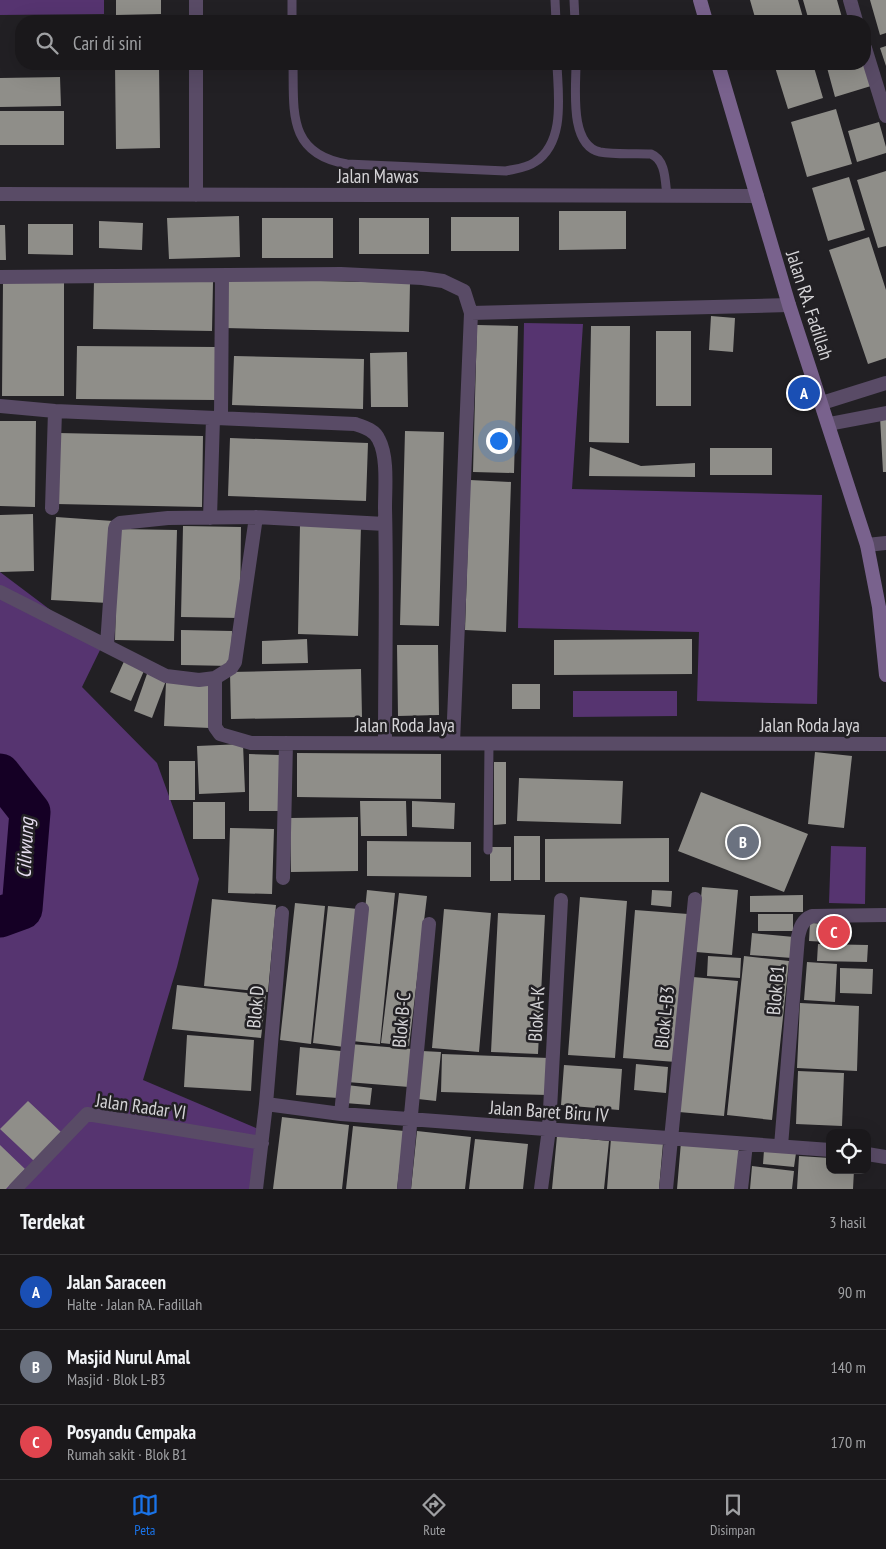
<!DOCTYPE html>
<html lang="id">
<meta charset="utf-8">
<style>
body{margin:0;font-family:"PT Sans Narrow",sans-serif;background:#272528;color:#f1f3f6}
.controls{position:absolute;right:15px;bottom:15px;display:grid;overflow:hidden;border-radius:10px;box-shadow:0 5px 20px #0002}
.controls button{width:45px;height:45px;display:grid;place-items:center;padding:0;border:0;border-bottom:1px solid #38373a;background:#1a181b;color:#f1f3f6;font:25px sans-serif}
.you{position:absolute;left:498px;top:440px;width:18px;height:18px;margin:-12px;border:4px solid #fff;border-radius:50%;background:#1a73e8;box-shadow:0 0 0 8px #1a73e833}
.badge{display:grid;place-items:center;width:32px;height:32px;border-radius:50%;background:#1a73e8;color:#fff;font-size:16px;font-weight:700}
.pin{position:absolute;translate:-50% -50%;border:2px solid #fff;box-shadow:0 1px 5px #0006}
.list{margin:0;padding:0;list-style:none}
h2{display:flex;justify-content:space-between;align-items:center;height:65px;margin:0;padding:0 20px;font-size:21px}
h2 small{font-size:16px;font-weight:400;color:#9fa0a3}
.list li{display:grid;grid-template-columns:32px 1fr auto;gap:15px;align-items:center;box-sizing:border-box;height:75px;padding:0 20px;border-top:1px solid #38373a}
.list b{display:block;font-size:19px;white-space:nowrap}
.list p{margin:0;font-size:16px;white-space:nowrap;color:#9fa0a3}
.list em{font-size:16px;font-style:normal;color:#9fa0a3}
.icon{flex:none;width:28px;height:28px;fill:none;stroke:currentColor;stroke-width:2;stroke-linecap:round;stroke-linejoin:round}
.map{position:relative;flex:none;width:886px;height:1189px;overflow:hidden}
.search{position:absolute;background:#1a181b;box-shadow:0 5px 20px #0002;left:15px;right:15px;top:15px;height:55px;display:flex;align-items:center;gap:12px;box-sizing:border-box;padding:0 18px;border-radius:20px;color:#9fa0a3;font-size:19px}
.sheet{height:290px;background:#1a181b}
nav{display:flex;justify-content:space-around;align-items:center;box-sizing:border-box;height:70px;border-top:1px solid #38373a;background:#1a181b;font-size:14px;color:#9fa0a3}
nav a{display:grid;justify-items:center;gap:2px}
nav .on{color:#1a73e8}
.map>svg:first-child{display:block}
.green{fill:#563470}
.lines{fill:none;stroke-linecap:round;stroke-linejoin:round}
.river{stroke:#150025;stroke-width:41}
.building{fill:#8f8e89}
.service{stroke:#594b66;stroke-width:9}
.minor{stroke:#594b66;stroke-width:14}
.secondary{stroke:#79628d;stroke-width:14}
.labels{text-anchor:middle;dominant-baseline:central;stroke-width:5;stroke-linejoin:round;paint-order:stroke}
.street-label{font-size:19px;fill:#d5d4d7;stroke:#222024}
.water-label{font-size:20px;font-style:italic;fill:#e8dff1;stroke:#222024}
</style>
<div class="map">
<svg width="886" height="1189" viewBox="0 0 886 1189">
<rect width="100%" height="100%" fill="#222024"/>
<!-- green -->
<path class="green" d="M0,0H104V14L0,15Z
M524,323L583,324L572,489L822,495L817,704L697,701L699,632L518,628Z
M0,572L101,648L82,687L157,763L199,879L177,967L143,1080L256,1128L255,1189H0Z
M573,691H677V716L573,717Z
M831,846L866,847L865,904L829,903Z"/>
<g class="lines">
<!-- river -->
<path class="river" d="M0,774L30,812L22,909L0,917"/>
</g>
<!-- building -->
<path class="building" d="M116,0H161V14L116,15Z
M750,0H798L804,21H756Z
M803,0H837L843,21H809Z
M870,0H886V33L880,35Z
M886,46V66L880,48Z
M115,64H159L160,148L116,149Z
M774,64H813L823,98L788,109Z
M826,64H864L871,86L835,97Z
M60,77L61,106L0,107V78Z
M836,109L852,164L807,177L791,122Z
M0,111H64V145H0Z
M879,122L886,147V153L857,162L848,131Z
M886,171V246L878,248L857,180Z
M849,177L865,230L828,241L812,188Z
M559,211H626V249L559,250Z
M239,216L240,257L169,259L167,218Z
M451,217H519V251H451Z
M262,218H333V258H262Z
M359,218H429V254H359Z
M99,221L143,223L142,250L99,248Z
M28,224H73V255L28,254Z
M0,225H5L6,260H0Z
M869,237L886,290V358L868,364L829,250Z
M226,279L410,283L409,332L225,328Z
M94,280L213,282L212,331L93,329Z
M3,282H64V396H2Z
M711,316L735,318L733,352L709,350Z
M477,325L518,326L514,473L473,472Z
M591,326H630L629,443L589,442Z
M656,331H691V406H656Z
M77,346L216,347V400L76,399Z
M407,352L408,407H371L370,353Z
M234,356L364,359L363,409L232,405Z
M880,417H886V472H883Z
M0,421H36L35,507L0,506Z
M405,431L444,432L439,626L400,625Z
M58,433L203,436L202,507L56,504Z
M230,438L368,443L366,501L228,496Z
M590,447L641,466L695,463V477L589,476Z
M710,448H772V475H710Z
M470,480L511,482L506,632L465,630Z
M33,514L34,571L0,572V515Z
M56,517L113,521L108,603L51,600Z
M300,524L361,526L358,636L298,634Z
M183,526L241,527L240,618L181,617Z
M118,529L177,530L174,641L115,640Z
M181,630L232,631L231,666L181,665Z
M307,639L308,663L262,664V641Z
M692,639V674L554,675V640Z
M397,645H438L439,715L398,716Z
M126,657L146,666L131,701L110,692Z
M361,669L362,717L231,719L230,672Z
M148,671L167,678L152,718L134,711Z
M166,682L212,685L210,728L164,726Z
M512,684H540V709H512Z
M243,744L245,792L199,794L197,746Z
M815,752L852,756L844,828L808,824Z
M297,753L441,754V799L297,797Z
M249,754L280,755V811H249Z
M169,761H195V800H169Z
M494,762H506V824L494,825Z
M519,778L623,781L621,824L517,821Z
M701,792L808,834L784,892L678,851Z
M360,801H406L407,836H361Z
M412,801L455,803L454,829L412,827Z
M193,802H225V839H193Z
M358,817V871L291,872L290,818Z
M230,828L274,829L272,894L228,893Z
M514,836H540V880H514Z
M669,838V882H545V839Z
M367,841L471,842V877L367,876Z
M490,847H511V881H490Z
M702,887L738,890L732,955L696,952Z
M367,890L395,893L380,1044L352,1041Z
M652,890L672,891L671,907L651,905Z
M399,893L427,896L409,1046L381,1043Z
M803,895V912H750V896Z
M580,897L627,901L615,1058L568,1055Z
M212,899L276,905L268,992L204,986Z
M295,903L325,906L311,1044L280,1040Z
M328,906L358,909L344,1047L313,1043Z
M444,909L491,913L479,1052L432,1048Z
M635,910L688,914L676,1062L623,1058Z
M498,913L545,915L538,1054L491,1052Z
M758,914H793V931H758Z
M810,923L846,925V943L809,941Z
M752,933L794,937L792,958L750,955Z
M818,944L868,945L867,962L817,961Z
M708,956L741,958L740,978L707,976Z
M744,956L789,961L772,1120L727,1115Z
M807,962L837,964L835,1002L804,1000Z
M840,968L873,969L872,994L840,993Z
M693,977L738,981L724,1116L679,1112Z
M177,985L266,995L261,1038L172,1029Z
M800,1003L859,1006L857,1071L797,1068Z
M187,1035L254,1040L251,1091L184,1087Z
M350,1044L412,1049L409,1087L347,1082Z
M300,1047L341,1051L338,1098L296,1095Z
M422,1051L441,1052L436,1101L418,1099Z
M442,1054L549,1058L548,1095L441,1092Z
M636,1064L668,1067L666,1093L634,1090Z
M564,1065L622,1069L619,1110L561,1105Z
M798,1071L844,1073L842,1126L796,1124Z
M347,1085L372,1088L370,1105L345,1103Z
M28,1101L61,1132L34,1161L0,1129Z
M282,1117L349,1125L342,1189H273Z
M353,1126L404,1131L397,1189H346Z
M417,1131L471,1137L465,1189H411Z
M557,1136L609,1141L604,1189H552Z
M611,1138L663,1143L659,1189H607Z
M475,1139L528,1144L523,1189H469Z
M681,1142L739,1148L735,1189H677Z
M0,1145L25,1169L6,1189H0Z
M764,1150L796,1153L794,1167L763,1164Z
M799,1156L830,1158V1170H854L853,1189H797Z
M752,1166L794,1171L792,1189H750Z"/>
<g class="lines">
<!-- service -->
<path class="service" d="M292,0V21
M555,0L556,21
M574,0L575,21
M293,64C294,111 287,154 347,164L506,171C515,169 527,168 535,162C566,142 558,94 557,64
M576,64C576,88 569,145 600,152C616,155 635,153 651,154C666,160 665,181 667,196
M488,850L489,743"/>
<!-- minor -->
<path class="minor" d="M196,0V21
M850,0L856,21
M865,48L886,116
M196,64V195
M0,194L757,196
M0,277L341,274L422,278L443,281L464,291L471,313L453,743
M471,313L789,305
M822,403L886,383
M0,406L55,411L355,424C364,427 375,430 379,440C388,457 385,488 385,508C387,586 385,665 385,743
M221,418L222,276
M829,424L886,413
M52,508L55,411
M210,518L213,418
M867,545L886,543
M0,592L166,676L199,680L215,678V727L220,734L251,743L886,744
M107,645L115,529L116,526L120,523L168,518L256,517L385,524
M215,678L231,668L235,662L256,517
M283,878L286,743
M266,1104L341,1114L830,1150
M341,1114L362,909
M781,1146L798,937C800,928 802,920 812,916L886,915
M867,1154L886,1157
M15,1189L87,1114L262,1143
M256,1189L266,1104L282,913
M404,1189L429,924
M541,1189L549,1129L561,900
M666,1189L695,899
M741,1189L746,1144"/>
<!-- secondary -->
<path class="secondary" d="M700,0L706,21
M718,64L789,305L867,545L879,607L886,675"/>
</g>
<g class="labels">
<!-- street labels -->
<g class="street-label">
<text x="378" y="176">Jalan Mawas</text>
<text transform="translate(810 305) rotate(72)">Jalan RA. Fadillah</text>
<text x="405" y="725">Jalan Roda Jaya</text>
<text x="810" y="725">Jalan Roda Jaya</text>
<text transform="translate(775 990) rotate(-85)">Blok B1</text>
<text transform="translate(255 1007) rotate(-85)">Blok D</text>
<text transform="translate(536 1014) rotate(-87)">Blok A-K</text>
<text transform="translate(664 1017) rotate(-84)">Blok L-B3</text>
<text transform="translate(401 1020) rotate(-85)">Blok B-C</text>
<text transform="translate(141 1106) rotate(8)">Jalan Radar VI</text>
<text transform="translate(549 1111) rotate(4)">Jalan Baret Biru IV</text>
</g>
<!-- water labels -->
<g class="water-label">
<text transform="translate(25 848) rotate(-87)">Ciliwung</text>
</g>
</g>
</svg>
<div class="controls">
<button><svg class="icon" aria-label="locate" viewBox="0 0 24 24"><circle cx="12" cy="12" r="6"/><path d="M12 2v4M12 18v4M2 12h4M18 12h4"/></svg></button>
</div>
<div class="you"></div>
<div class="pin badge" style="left:804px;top:393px;background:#1a4fb4">A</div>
<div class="pin badge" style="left:743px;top:842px;background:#6b7280">B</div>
<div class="pin badge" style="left:834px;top:932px;background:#e0444e">C</div>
<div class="search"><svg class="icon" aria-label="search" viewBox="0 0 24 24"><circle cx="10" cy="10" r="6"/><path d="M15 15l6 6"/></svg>Cari di sini</div>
</div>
<section class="sheet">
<h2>Terdekat<small>3 hasil</small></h2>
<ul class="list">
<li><span class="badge" style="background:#1a4fb4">A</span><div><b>Jalan Saraceen</b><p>Halte · Jalan RA. Fadillah</p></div><em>90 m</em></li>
<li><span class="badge" style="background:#6b7280">B</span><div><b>Masjid Nurul Amal</b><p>Masjid · Blok L-B3</p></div><em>140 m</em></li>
<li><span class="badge" style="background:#e0444e">C</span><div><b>Posyandu Cempaka</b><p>Rumah sakit · Blok B1</p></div><em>170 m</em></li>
</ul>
</section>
<nav>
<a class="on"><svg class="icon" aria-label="map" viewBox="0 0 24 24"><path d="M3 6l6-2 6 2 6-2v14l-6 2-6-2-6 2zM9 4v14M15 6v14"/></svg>Peta</a>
<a><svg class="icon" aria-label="directions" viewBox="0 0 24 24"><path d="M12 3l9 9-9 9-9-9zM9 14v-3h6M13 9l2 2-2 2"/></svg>Rute</a>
<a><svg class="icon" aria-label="saved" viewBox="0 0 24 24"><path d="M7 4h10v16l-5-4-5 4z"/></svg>Disimpan</a>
</nav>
